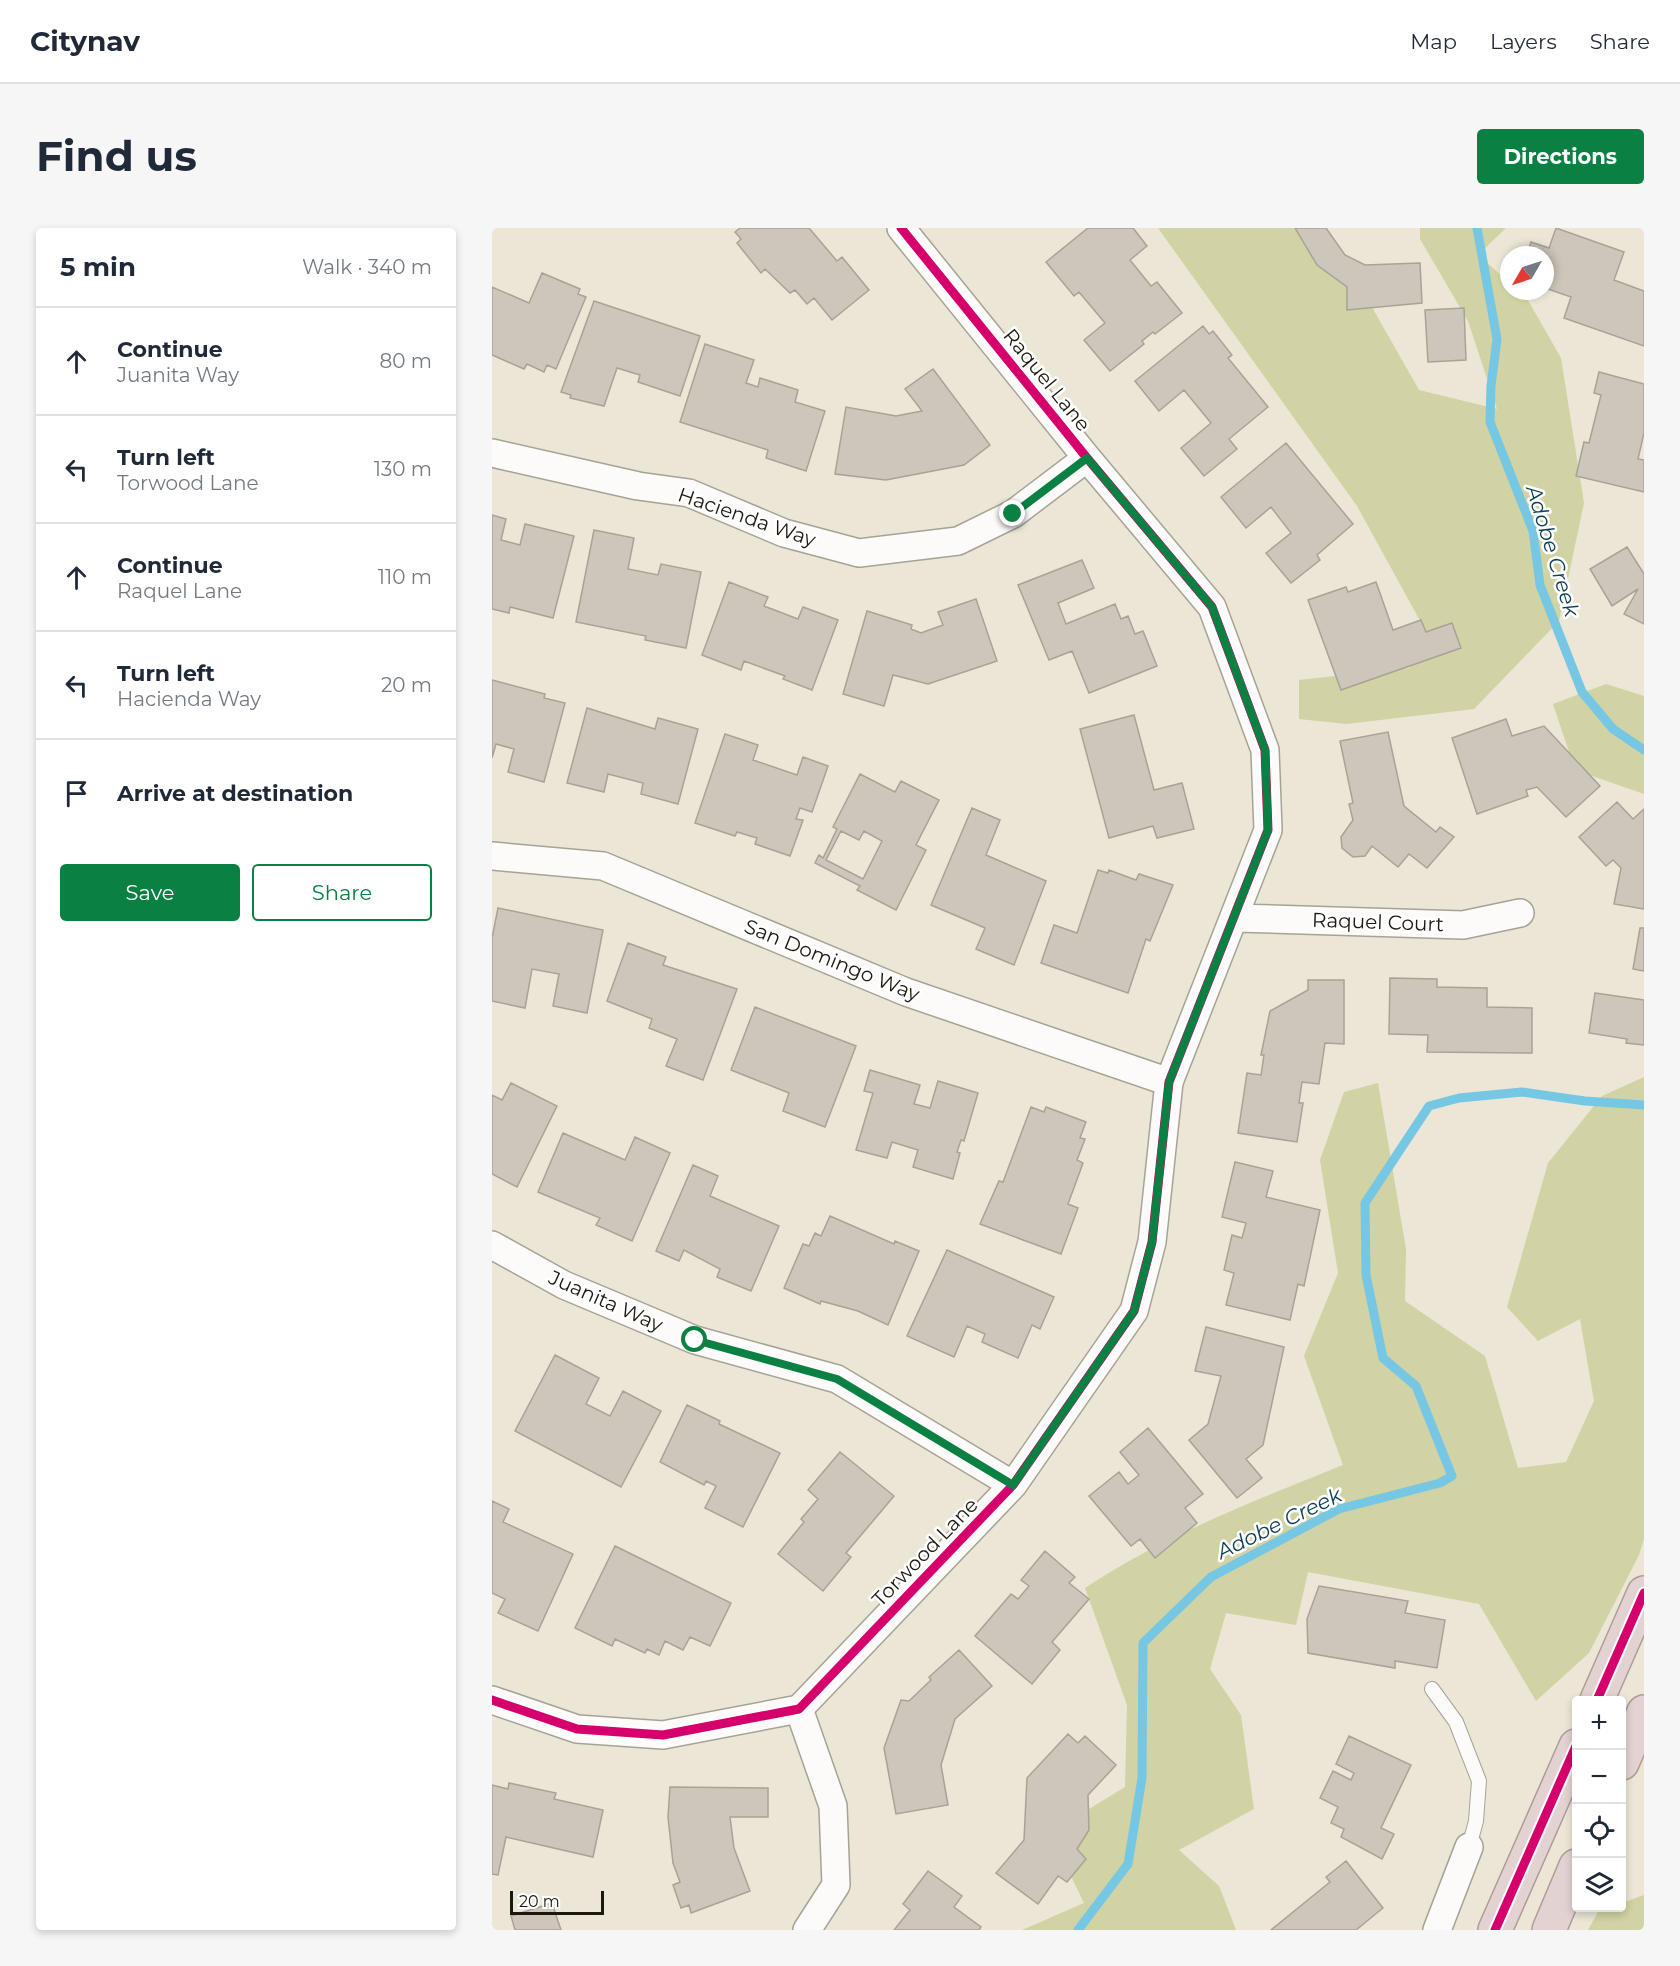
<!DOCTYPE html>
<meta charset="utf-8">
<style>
body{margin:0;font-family:Montserrat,sans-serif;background:#f6f6f7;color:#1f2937}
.controls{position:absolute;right:18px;bottom:18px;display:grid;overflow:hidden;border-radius:6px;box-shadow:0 3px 9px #0003}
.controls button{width:54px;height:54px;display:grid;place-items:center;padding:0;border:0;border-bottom:2px solid #e0e1e3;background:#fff;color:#1f2937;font:30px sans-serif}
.compass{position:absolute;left:1008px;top:18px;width:54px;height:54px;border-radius:50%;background:#fff;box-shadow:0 3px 9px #0003;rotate:231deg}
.scale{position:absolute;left:18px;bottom:15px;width:94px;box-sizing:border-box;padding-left:6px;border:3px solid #1b180d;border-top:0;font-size:16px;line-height:21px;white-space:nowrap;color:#1b180d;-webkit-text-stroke:4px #fff;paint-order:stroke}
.stop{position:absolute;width:18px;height:18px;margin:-14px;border:4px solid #0b8043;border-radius:50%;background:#fff}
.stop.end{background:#0b8043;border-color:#fff;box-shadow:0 2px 6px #0008}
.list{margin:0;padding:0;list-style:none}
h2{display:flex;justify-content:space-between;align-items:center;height:78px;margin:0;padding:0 24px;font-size:26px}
h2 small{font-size:20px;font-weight:400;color:#747a83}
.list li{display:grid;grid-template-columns:39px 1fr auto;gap:18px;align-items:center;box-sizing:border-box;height:108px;padding:0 24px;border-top:2px solid #e0e1e3}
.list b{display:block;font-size:22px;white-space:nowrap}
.list p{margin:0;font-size:20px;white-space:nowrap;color:#747a83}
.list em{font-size:20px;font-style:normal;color:#747a83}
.actions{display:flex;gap:12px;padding:18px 24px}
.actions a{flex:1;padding:14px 0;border:2px solid #0b8043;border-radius:6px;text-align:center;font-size:21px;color:#0b8043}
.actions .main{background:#0b8043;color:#fff}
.icon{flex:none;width:33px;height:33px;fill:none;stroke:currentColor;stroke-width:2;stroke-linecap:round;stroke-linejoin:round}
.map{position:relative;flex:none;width:1152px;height:1702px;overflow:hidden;border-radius:6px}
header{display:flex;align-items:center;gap:36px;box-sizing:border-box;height:84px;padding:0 30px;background:#fff;border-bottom:2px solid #e0e1e3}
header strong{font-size:28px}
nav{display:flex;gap:33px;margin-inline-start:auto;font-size:21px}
.intro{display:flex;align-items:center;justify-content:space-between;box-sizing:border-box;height:144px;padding:0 36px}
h1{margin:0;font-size:42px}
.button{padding:15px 27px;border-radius:6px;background:#0b8043;color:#fff;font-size:21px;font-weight:700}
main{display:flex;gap:36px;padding:0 36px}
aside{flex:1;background:#fff;border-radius:6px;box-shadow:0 3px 9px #0003}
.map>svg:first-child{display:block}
.green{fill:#d1d3a4}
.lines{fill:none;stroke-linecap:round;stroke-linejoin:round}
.stream{stroke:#76c7e3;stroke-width:9}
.building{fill:#cdc6bb;stroke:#a9a297;stroke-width:1.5;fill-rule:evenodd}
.lane-casing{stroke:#a6a396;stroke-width:16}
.street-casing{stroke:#a6a396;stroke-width:30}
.highway-casing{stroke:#af9c96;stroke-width:36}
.lane{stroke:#fcfbf9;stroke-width:14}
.street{stroke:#fcfbf9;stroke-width:27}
.highway{stroke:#e2d2d2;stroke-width:33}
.cycleway-casing{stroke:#fff;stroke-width:13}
.cycleway{stroke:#d6006c;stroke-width:9}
.route{stroke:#0b8043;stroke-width:8}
.labels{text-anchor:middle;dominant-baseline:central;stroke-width:5;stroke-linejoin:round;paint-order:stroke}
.street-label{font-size:20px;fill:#1b180d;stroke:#fff}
.water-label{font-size:21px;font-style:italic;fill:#0a3e51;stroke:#fff}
</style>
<header>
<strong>Citynav</strong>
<nav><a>Map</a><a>Layers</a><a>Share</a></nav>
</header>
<div class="intro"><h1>Find us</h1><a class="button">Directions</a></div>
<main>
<aside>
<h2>5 min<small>Walk · 340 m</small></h2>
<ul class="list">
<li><svg class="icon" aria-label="ahead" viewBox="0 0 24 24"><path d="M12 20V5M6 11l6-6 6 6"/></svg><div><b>Continue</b><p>Juanita Way</p></div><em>80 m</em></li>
<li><svg class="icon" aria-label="left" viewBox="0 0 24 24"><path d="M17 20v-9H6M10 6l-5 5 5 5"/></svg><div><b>Turn left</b><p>Torwood Lane</p></div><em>130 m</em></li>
<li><svg class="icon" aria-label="ahead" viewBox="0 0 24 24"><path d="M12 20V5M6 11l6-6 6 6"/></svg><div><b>Continue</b><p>Raquel Lane</p></div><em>110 m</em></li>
<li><svg class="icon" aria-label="left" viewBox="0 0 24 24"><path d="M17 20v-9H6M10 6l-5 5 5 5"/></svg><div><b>Turn left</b><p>Hacienda Way</p></div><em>20 m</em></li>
<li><svg class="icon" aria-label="arrive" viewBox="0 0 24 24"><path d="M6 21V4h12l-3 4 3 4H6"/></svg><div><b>Arrive at destination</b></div></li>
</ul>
<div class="actions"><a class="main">Save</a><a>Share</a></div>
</aside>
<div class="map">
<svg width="1152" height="1702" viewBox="0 0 1152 1702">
<rect width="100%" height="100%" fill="#ebe6d5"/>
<!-- green -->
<path class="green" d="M666,0H835L927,162L1005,181L976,93L928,11V0H1014L986,27L1017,54V63H1028L1033,67L1069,130L1092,275L1067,393L982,481L854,496L807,491V452L917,440L937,409L865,278Z
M1114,456L1152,468V566L1083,542L1061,476Z
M1152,849V1311L1147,1327L1097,1425L1044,1473L987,1376L816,1344L804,1397L734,1385L718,1441L749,1487L762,1581L687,1622L727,1658L744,1702H530L592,1675L558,1605L633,1559L635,1477L593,1360C673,1307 762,1273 851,1237L812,1128L846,1045L828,932L852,864L886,855L914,1021L913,1073L993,1128L1026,1240L1074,1234L1102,1173L1088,1091L1046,1113L1015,1079L1056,935L1110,868Z
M1152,1667V1702H1096L1107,1682L1130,1680V1675Z"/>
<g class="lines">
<!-- stream -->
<path class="stream" d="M985,0L1005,111L999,158L998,194L1041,303L1048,357L1090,464L1121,501L1152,522
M586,1702L636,1636L650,1550L651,1415L719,1349L847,1281L948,1255L960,1248L924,1158L891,1130L874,1047L873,975L937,878L967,870L1030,864L1093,873L1152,877"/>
</g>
<!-- building -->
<path class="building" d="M248,0H317L345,33L350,29L377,62L340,92L322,70L315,76L303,62L298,65L273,41L269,45L245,15L249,11L243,4Z
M596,0H641L655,18L638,32L659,58L665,54L690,85L663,106L661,104L650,113L652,116L618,143L592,112L613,95L587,64L582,68L554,34Z
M803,0H834L853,27L873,37L928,35L930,75L855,82V59L825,37Z
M1064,0L1132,24L1122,52L1152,63V118L1072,90L1079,69L1053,60V27H1035L1039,14L1057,20Z
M50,45L88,61L86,66L94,69L64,141L55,137L52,144L35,136L32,141L0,127V59L37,75Z
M102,73L208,108L188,168L146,154L148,147L125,140L112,178L78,170L79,167L69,164Z
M972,80L974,132L936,134L933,82Z
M711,98L717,106L721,103L740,127L736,130L776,179L737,211L745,221L712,248L689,220L719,195L692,162L667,183L643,153Z
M213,116L262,132L254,155L266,159L268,150L306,162L303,174L333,183L314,243L274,230L276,222L188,194Z
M441,141L498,217L472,237L394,252L343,246L354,179L404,188L430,183L413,161Z
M1107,144L1152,156V205L1146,231L1152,232V264L1084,248L1092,214L1097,215L1109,167L1102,165Z
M794,215L861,296L825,327L828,332L799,355L774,325L799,305L779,279L754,300L729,269Z
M0,287L14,291L9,312L28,317L33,296L82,308L61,390L18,379L17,385L0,381Z
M102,302L142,310L136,341L166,347L169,336L209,344L194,420L153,412L154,408L84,394Z
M1135,319L1152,346V396L1132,386L1146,361L1120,378L1098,341Z
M590,332L602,360L566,375L574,396L623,376L629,391L636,388L643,406L651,403L665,438L597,465L580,423L557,432L526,357Z
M237,354L276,369L272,378L306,391L311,379L346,392L320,462L291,451L293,448L252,433L249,442L210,427Z
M884,354L901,402L929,392L934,404L960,395L969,420L849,462L816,372L854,359L856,364Z
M484,371L505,433L436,456L401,447L392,478L351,466L375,383L420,397L419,401L429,405L451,397L446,384Z
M0,452L53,466L52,470L73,475L52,554L16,544L22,521L4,516L0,530Z
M95,480L163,501L166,490L206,501L186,576L149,566L151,555L116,546L112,564L75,555Z
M642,487L662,562L690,555L702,601L665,610L661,598L617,610L588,501Z
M1014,491L1020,508L1052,498L1108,558L1074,589L1045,559L1034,562L1036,568L985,586L960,510Z
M896,504L912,578L944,604L948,599L962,609L935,640L917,626L906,639L880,618L873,628L861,629L850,620L849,609L861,592L857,576L861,575L848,513Z
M233,506L266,517L261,532L305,547L311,529L336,538L320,584L308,580L304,591L311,592L298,628L263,616L265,610L245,604L243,608L203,595Z
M368,546L403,564L409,553L447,572L424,617L434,622L404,682L365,662L368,658L323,635L327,627L331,630L345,601L341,599ZM349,603L367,612L372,603L390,613L371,651L334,632Z
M1125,574L1141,591L1152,581V681L1122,676L1129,640L1121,632L1114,638L1087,609Z
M480,580L508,592L494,627L554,653L522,737L484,721L493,700L439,677Z
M606,642L616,645L617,642L644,652L647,646L681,657L658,713L654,711L636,765L549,735L562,697L585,705Z
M6,680L111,702L95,785L61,778L67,746L40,741L33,780L0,773V710Z
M1148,700H1152V743L1141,741Z
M136,715L174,729L171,737L245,761L211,852L174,838L185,811L157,800L160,791L115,773Z
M898,750L945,751V759L995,760V779L1040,780V825L935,824L936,807L897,806Z
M816,752H852V816L833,815L827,856L810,854L807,875H811L805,914L746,905L755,845L769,847L772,827H769L778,783L816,762Z
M1103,765L1152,772V817L1134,815L1135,811L1097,805Z
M263,779L364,818L333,899L291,883L297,865L239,842Z
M378,842L428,857L422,876L438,880L446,853L486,865L472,913L469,912L465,924L468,925L461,951L421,939L426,922L400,914L395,930L364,922L381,865L372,863Z
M19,855L65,878L25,959L0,946V867L10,872Z
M539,879L552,884L554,879L594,894L588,910L593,911L585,932L591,935L576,976L586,980L569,1026L488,996L507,953L511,954Z
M71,905L133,932L143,909L178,925L140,1013L104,997L108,990L46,964Z
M743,934L781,943L774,969L828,982L812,1058L806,1056L798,1092L734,1077L742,1045L732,1042L740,1007L750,1010L754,995L730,989Z
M201,937L226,948L218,968L287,998L259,1063L225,1049L228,1041L192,1022L187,1033L164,1023Z
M338,988L402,1016L403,1013L427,1023L396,1097L366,1083L329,1073L328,1076L292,1060L311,1016L317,1018L323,1005L329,1008Z
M455,1022L562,1069L548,1101L540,1097L526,1130L490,1114L493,1106L475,1098L462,1129L415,1108Z
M714,1099L792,1119L771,1217L754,1231L770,1250L745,1270L697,1212L716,1196L729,1148L703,1143Z
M63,1127L107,1150L94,1176L118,1188L131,1163L169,1183L129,1259L23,1203Z
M195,1177L228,1193L227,1196L288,1225L251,1299L213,1280L224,1258L214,1253L212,1257L168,1234Z
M656,1200L711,1266L693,1280L705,1295L663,1330L648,1311L639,1318L597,1268L627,1244L636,1256L647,1247L628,1224Z
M348,1224L402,1268L354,1325L359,1329L331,1363L286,1326L312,1294L309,1291L326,1271L316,1262Z
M0,1273L17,1281L11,1294L81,1326L46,1403L6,1385L13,1371L0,1365Z
M123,1318L239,1375L218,1418L198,1409L191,1422L173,1413L167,1427L155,1421L153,1425L123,1411L120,1418L83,1400Z
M553,1323L583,1349L577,1355L597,1371L560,1414L568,1422L540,1456L483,1408L519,1366L526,1371L537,1358L529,1352Z
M827,1358L916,1373L913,1385L953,1392L945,1440L903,1433V1440L816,1425L815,1391Z
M467,1422L500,1458L463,1491L449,1537L456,1577L404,1586L392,1520L409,1472L417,1473L439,1452L437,1449Z
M576,1506L586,1515L593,1508L624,1537L596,1567L597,1602L585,1621L594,1631L575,1654L566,1648L546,1676L504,1645L532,1612L535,1550Z
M857,1508L919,1537L889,1600L902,1606L890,1631L849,1609L852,1601L839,1595L846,1579L828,1570L841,1543L859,1552L862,1545L844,1536Z
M17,1555L64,1565L62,1571L111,1582L101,1629L14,1609L6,1647L0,1646V1557L16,1561Z
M178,1559L276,1560V1589H238L242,1620L258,1663L199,1685L197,1677L189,1680L181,1657L188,1654L181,1635L176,1589Z
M854,1633L891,1680L864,1702H779L838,1654L834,1649Z
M436,1643L470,1668L462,1679L489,1699L487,1702H402L418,1682L411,1676Z
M60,1675L69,1702H23L19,1688Z"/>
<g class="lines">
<defs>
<path id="lane" d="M940,1461L964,1494L987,1553L984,1593L977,1619"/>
<path id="street" d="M0,225L146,258L197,265L292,305L367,325L466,313L521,286L595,230
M0,628L111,638L414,764L677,854
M744,690L971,697L1028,685
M0,1017L72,1057L203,1112L345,1151L521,1257
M0,1472L85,1501L171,1507L307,1481L521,1257L642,1083L660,1014L677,854L776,602L773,522L720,379L595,230L409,0
M307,1481L341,1578L344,1657L315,1702
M945,1702L977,1619"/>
<path id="highway" d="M1105,1472L1152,1365
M1130,1535L1152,1484
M1003,1702L1084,1518
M1057,1702L1084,1638"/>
</defs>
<!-- lane casing -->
<use href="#lane" class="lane-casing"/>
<!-- street casing -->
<use href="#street" class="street-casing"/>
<!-- highway casing -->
<use href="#highway" class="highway-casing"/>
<!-- lane -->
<use href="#lane" class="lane"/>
<!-- street -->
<use href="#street" class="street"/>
<!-- highway -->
<use href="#highway" class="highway"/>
<defs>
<path id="cycleway" d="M0,1472L85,1501L171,1507L307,1481L521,1257L642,1083L660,1014L677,854L776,602L773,522L720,379L595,230L409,0
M1105,1472L1152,1365
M1003,1702L1084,1518"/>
</defs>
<!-- cycleway casing -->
<use href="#cycleway" class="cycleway-casing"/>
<!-- cycleway -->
<use href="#cycleway" class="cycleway"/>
</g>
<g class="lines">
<!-- route -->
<path class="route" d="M203,1112L345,1151L521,1257L642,1083L660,1014L677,854L776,602L773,522L720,379L595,230L521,286"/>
</g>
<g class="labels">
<!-- street labels -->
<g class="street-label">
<text transform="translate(555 152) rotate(51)">Raquel Lane</text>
<text transform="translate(255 289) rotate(19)">Hacienda Way</text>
<text transform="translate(886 694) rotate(2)">Raquel Court</text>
<text transform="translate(340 732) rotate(22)">San Domingo Way</text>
<text transform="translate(114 1073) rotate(24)">Juanita Way</text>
<text transform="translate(433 1324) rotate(-46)">Torwood Lane</text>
</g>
<!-- water labels -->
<g class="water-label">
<text transform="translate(1061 323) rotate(73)">Adobe Creek</text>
<text transform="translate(787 1295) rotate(-26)">Adobe Creek</text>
</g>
</g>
</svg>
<div class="controls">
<button>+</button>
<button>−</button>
<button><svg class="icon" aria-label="locate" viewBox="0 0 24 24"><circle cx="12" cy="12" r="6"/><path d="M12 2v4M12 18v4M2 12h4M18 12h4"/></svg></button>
<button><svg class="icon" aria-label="layers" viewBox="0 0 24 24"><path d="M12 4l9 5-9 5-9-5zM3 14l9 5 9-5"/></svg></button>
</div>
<svg class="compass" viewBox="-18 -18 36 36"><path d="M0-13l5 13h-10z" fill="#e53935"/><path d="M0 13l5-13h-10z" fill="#747a83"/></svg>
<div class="scale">20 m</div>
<div class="stop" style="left:203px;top:1112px"></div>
<div class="stop end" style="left:521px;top:286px"></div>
</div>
</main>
